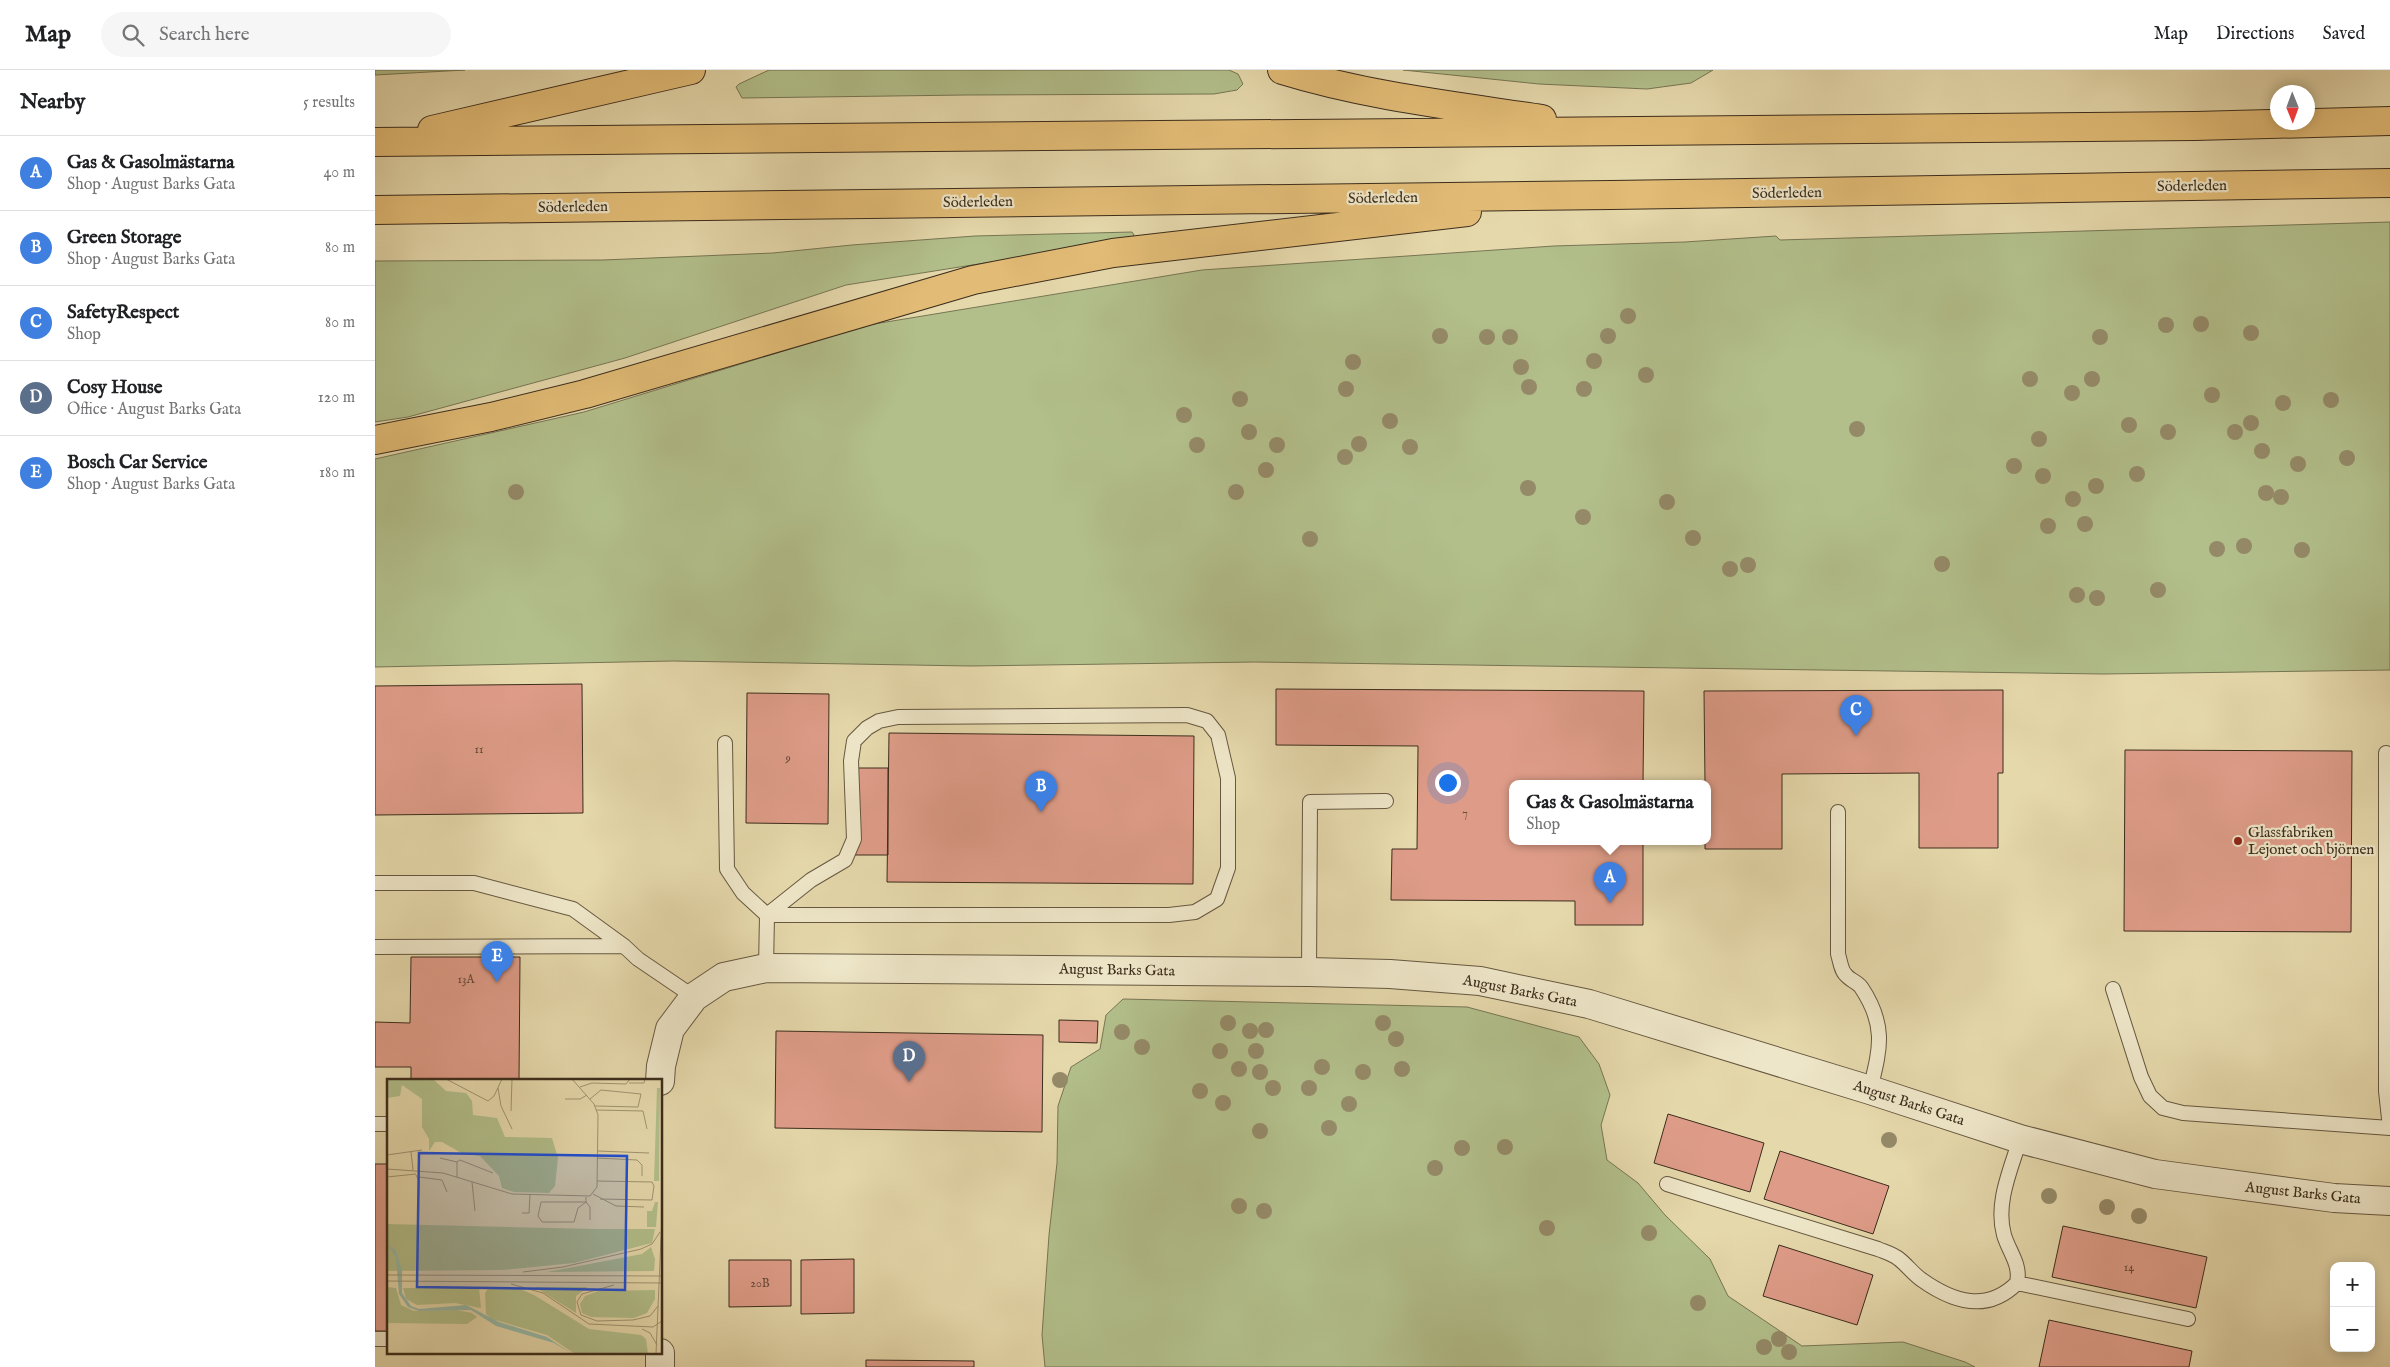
<!DOCTYPE html>
<meta charset="utf-8">
<style>
body{margin:0;font-family:"IM FELL English",serif;background:#f6f6f6;color:#202124}
.controls{position:absolute;right:15px;bottom:15px;display:grid;overflow:hidden;border-radius:10px;box-shadow:0 2px 12px #0003}
.controls button{width:45px;height:45px;display:grid;place-items:center;padding:0;border:0;border-bottom:1px solid #e0e0e0;background:#fff;color:#202124;font:25px sans-serif}
.compass{position:absolute;left:1895px;top:15px;width:45px;height:45px;border-radius:50%;background:#fff;box-shadow:0 2px 12px #0003;rotate:179deg}
.you{position:absolute;left:1072px;top:712px;width:18px;height:18px;margin:-12px;border:4px solid #fff;border-radius:50%;background:#1a73e8;box-shadow:0 0 0 8px #1a73e833}
.badge{display:grid;place-items:center;width:32px;height:32px;border-radius:50%;background:#b45309;color:#fff;font-size:16px;font-weight:700}
.pin{position:absolute;translate:-50% -41px;filter:drop-shadow(0 1px 2px #0008)}
.pin::after{content:'';position:absolute;top:26px;width:18px;height:15px;background:inherit;clip-path:polygon(0 0,100% 0,50% 100%)}
.popup{position:absolute;left:1134px;top:710px;width:202px;height:65px;box-sizing:border-box;display:grid;place-content:center;border-radius:10px;background:#fff;filter:drop-shadow(0 1px 4px #0005);font-size:16px;white-space:nowrap;color:#757577}
.popup b{font-size:19px;color:#202124}
.popup::after{content:'';position:absolute;left:50%;top:100%;margin-left:-10px;border:10px solid transparent;border-top-color:#fff}
.list{margin:0;padding:0;list-style:none}
h2{display:flex;justify-content:space-between;align-items:center;height:65px;margin:0;padding:0 20px;font-size:21px}
h2 small{font-size:16px;font-weight:400;color:#757577}
.list li{display:grid;grid-template-columns:32px 1fr auto;gap:15px;align-items:center;box-sizing:border-box;height:75px;padding:0 20px;border-top:1px solid #e0e0e0}
.list b{display:block;font-size:19px;white-space:nowrap}
.list p{margin:0;font-size:16px;white-space:nowrap;color:#757577}
.list em{font-size:16px;font-style:normal;color:#757577}
.icon{flex:none;width:28px;height:28px;fill:none;stroke:currentColor;stroke-width:2;stroke-linecap:round;stroke-linejoin:round}
.map{position:relative;flex:none;width:2015px;height:1297px;overflow:hidden}
header{display:flex;align-items:center;gap:30px;box-sizing:border-box;height:70px;padding:0 25px;background:#fff;border-bottom:1px solid #e0e0e0}
header strong{font-size:24px}
nav{display:flex;gap:28px;margin-inline-start:auto;font-size:18px}
.search{width:350px;height:45px;background:#f6f6f6;display:flex;align-items:center;gap:12px;box-sizing:border-box;padding:0 18px;border-radius:28px;color:#757577;font-size:19px}
main{display:flex}
aside{flex:1;background:#fff}
.map>svg:first-child{display:block}
.green{fill:#b2bf8b;stroke:#777654}
.building{fill:#de9c88;stroke:#3c2d1c}
.lines{fill:none;stroke-linecap:round;stroke-linejoin:round}
.lane-casing{stroke:#665840;stroke-width:16}
.street-casing{stroke:#665840;stroke-width:30}
.highway-casing{stroke:#3c2d1c;stroke-width:30}
.lane{stroke:#eee6c8;stroke-width:14}
.street{stroke:#eee6c8;stroke-width:28}
.highway{stroke:#e2bc76;stroke-width:28}
.tree{fill:#958a68}
.poi-dot{fill:#8f2418;stroke:#eee6c8;stroke-width:2}
.labels{text-anchor:middle;dominant-baseline:central;stroke-width:4.5;stroke-linejoin:round;paint-order:stroke}
.number-label{font-size:12px;fill:#644937}
.street-label{font-size:15px;fill:#3c2d1c;stroke:#eee6c8}
.poi-label{font-size:15px;fill:#3c2d1c;stroke:#eee6c8;text-anchor:start}
.inset-road{fill:none;stroke:#a19472;stroke-width:1}
.view{fill:#1d4ed8;fill-opacity:0.15;stroke:#1d4ed8;stroke-width:2.5}
.inset-edge{fill:none;stroke:#3c2d1c;stroke-width:2.5}
</style>
<header>
<strong>Map</strong>
<div class="search"><svg class="icon" aria-label="search" viewBox="0 0 24 24"><circle cx="10" cy="10" r="6"/><path d="M15 15l6 6"/></svg>Search here</div>
<nav><a>Map</a><a>Directions</a><a>Saved</a></nav>
</header>
<main>
<aside>
<h2>Nearby<small>5 results</small></h2>
<ul class="list">
<li><span class="badge" style="background:#3f7fe0">A</span><div><b>Gas &amp; Gasolmästarna</b><p>Shop · August Barks Gata</p></div><em>40 m</em></li>
<li><span class="badge" style="background:#3f7fe0">B</span><div><b>Green Storage</b><p>Shop · August Barks Gata</p></div><em>80 m</em></li>
<li><span class="badge" style="background:#3f7fe0">C</span><div><b>SafetyRespect</b><p>Shop</p></div><em>80 m</em></li>
<li><span class="badge" style="background:#5c6f8a">D</span><div><b>Cosy House</b><p>Office · August Barks Gata</p></div><em>120 m</em></li>
<li><span class="badge" style="background:#3f7fe0">E</span><div><b>Bosch Car Service</b><p>Shop · August Barks Gata</p></div><em>180 m</em></li>
</ul>
</aside>
<div class="map">
<svg width="2015" height="1297" viewBox="0 0 2015 1297">
<rect width="100%" height="100%" fill="#e5d8ab"/>
<filter id="stains"><feTurbulence type="fractalNoise" baseFrequency=".004" numOctaves="4"/><feColorMatrix values="0 0 0 0 .2 0 0 0 0 .09 0 0 0 0 .02 0 0 0 .5 -.17"/></filter>
<radialGradient id="worn" r=".72"><stop offset=".6" stop-color="#630" stop-opacity="0"/><stop offset="1" stop-color="#630" stop-opacity=".3"/></radialGradient>
<!-- green -->
<path class="green" d="M0,0H90L0,5Z
M394,0H854L863,4L868,14L862,20L839,24L591,25L367,28L361,17L364,14Z
M1028,0H1338L1316,13L1272,19L1164,14Z
M2015,152V600L1728,604L880,592L596,596L298,591L0,597V389L209,342L493,255L827,200L1179,176L1310,172L1401,166L1405,170Z
M757,162L759,165L755,170L471,215L250,288L33,347L0,352V191L228,190L398,183L477,175L600,166Z
M748,929L1092,937L1204,967L1224,994L1235,1025L1226,1055L1232,1090L1263,1113L1290,1145L1335,1189L1353,1226L1427,1276L1528,1272L1590,1292L1600,1297H670L667,1265L674,1165L682,1093L683,1036L696,997L725,979L731,945Z"/>
<!-- building -->
<path class="building" d="M207,614L208,743L0,745V616Z
M901,619L1269,621L1268,714H1138V772H1268V855H1200V831L1016,830L1017,779H1042L1043,676L901,675Z
M1628,620V703H1623V778H1544V703L1407,704V779H1330V772H1332V714H1330L1329,621Z
M372,623L454,624L453,754L371,753Z
M514,663L819,666L818,814L512,812Z
M1750,680L1977,681L1976,862L1749,861Z
M481,698H513V785H480Z
M36,887H145L144,1011H36V997H0V952L35,953Z
M684,950L723,951L722,973L684,972Z
M401,961L668,965L667,1062L400,1058Z
M1293,1044L1389,1073L1375,1122L1279,1093Z
M1405,1081L1514,1116L1498,1164L1389,1129Z
M0,1094H14V1261H0Z
M1688,1156L1832,1187L1821,1238L1677,1207Z
M1404,1175L1498,1205L1482,1255L1388,1226Z
M479,1189V1243L426,1244V1190Z
M354,1190H416V1236L354,1237Z
M1674,1250L1817,1281L1814,1297H1664Z
M491,1290L599,1291V1297H491Z"/>
<g class="lines">
<defs>
<path id="lane" d="M350,673L352,799L368,823L392,845H794L820,842L842,829L853,798V708L843,665L832,651L812,645L523,647L504,651L492,658L479,671L476,691L479,769L470,790L436,810L392,845L391,898
M2011,683V1021L2015,1058
M1463,742V884C1465,890 1466,901 1471,905C1475,910 1482,912 1486,917C1512,956 1505,979 1495,1020
M0,813H99L198,839L249,876L263,889L319,927
M0,877L249,876
M934,902L935,732L1011,731
M1738,919L1766,1007L1775,1026L1788,1038L1808,1043L2015,1058
M0,1054H14
M1292,1114L1503,1179C1510,1182 1518,1184 1524,1189C1532,1195 1538,1204 1547,1210C1578,1232 1612,1243 1642,1213C1646,1194 1634,1182 1629,1165C1620,1133 1636,1099 1645,1069
M1642,1213L1813,1249
M0,1269H14"/>
<path id="street" d="M285,1011L286,996L295,959L319,927L349,907L391,898L934,902L1015,904L1105,911L1214,934L1495,1020L1645,1069L1780,1104L1959,1128L2015,1131
M285,1297V1283"/>
<path id="highway" d="M907,0C991,26 1080,36 1167,49
M57,60L316,0
M0,72L1820,56L2015,51
M0,140L1236,125L2015,113
M0,370L116,347L210,324L598,210L738,183L1092,142"/>
</defs>
<!-- lane casing -->
<use href="#lane" class="lane-casing"/>
<!-- street casing -->
<use href="#street" class="street-casing"/>
<!-- highway casing -->
<use href="#highway" class="highway-casing"/>
<!-- lane -->
<use href="#lane" class="lane"/>
<!-- street -->
<use href="#street" class="street"/>
<!-- highway -->
<use href="#highway" class="highway"/>
</g>
<!-- trees -->
<g class="tree">
<circle cx="1253" cy="246" r="8"/>
<circle cx="1826" cy="254" r="8"/>
<circle cx="1791" cy="255" r="8"/>
<circle cx="1876" cy="263" r="8"/>
<circle cx="1065" cy="266" r="8"/>
<circle cx="1233" cy="266" r="8"/>
<circle cx="1112" cy="267" r="8"/>
<circle cx="1135" cy="267" r="8"/>
<circle cx="1725" cy="267" r="8"/>
<circle cx="1219" cy="291" r="8"/>
<circle cx="978" cy="292" r="8"/>
<circle cx="1146" cy="297" r="8"/>
<circle cx="1271" cy="305" r="8"/>
<circle cx="1655" cy="309" r="8"/>
<circle cx="1717" cy="309" r="8"/>
<circle cx="1154" cy="317" r="8"/>
<circle cx="971" cy="319" r="8"/>
<circle cx="1209" cy="319" r="8"/>
<circle cx="1697" cy="323" r="8"/>
<circle cx="1837" cy="325" r="8"/>
<circle cx="865" cy="329" r="8"/>
<circle cx="1956" cy="330" r="8"/>
<circle cx="1908" cy="333" r="8"/>
<circle cx="809" cy="345" r="8"/>
<circle cx="1015" cy="351" r="8"/>
<circle cx="1876" cy="353" r="8"/>
<circle cx="1754" cy="355" r="8"/>
<circle cx="1482" cy="359" r="8"/>
<circle cx="874" cy="362" r="8"/>
<circle cx="1793" cy="362" r="8"/>
<circle cx="1860" cy="362" r="8"/>
<circle cx="1664" cy="369" r="8"/>
<circle cx="984" cy="374" r="8"/>
<circle cx="822" cy="375" r="8"/>
<circle cx="902" cy="375" r="8"/>
<circle cx="1035" cy="377" r="8"/>
<circle cx="1887" cy="381" r="8"/>
<circle cx="970" cy="387" r="8"/>
<circle cx="1972" cy="388" r="8"/>
<circle cx="1923" cy="394" r="8"/>
<circle cx="1639" cy="396" r="8"/>
<circle cx="891" cy="400" r="8"/>
<circle cx="1762" cy="404" r="8"/>
<circle cx="1668" cy="406" r="8"/>
<circle cx="1721" cy="416" r="8"/>
<circle cx="1153" cy="418" r="8"/>
<circle cx="141" cy="422" r="8"/>
<circle cx="861" cy="422" r="8"/>
<circle cx="1891" cy="423" r="8"/>
<circle cx="1906" cy="427" r="8"/>
<circle cx="1698" cy="429" r="8"/>
<circle cx="1292" cy="432" r="8"/>
<circle cx="1208" cy="447" r="8"/>
<circle cx="1710" cy="454" r="8"/>
<circle cx="1673" cy="456" r="8"/>
<circle cx="1318" cy="468" r="8"/>
<circle cx="935" cy="469" r="8"/>
<circle cx="1869" cy="476" r="8"/>
<circle cx="1842" cy="479" r="8"/>
<circle cx="1927" cy="480" r="8"/>
<circle cx="1567" cy="494" r="8"/>
<circle cx="1373" cy="495" r="8"/>
<circle cx="1355" cy="499" r="8"/>
<circle cx="1783" cy="520" r="8"/>
<circle cx="1702" cy="525" r="8"/>
<circle cx="1722" cy="528" r="8"/>
<circle cx="853" cy="953" r="8"/>
<circle cx="1008" cy="953" r="8"/>
<circle cx="891" cy="960" r="8"/>
<circle cx="875" cy="961" r="8"/>
<circle cx="747" cy="962" r="8"/>
<circle cx="1021" cy="969" r="8"/>
<circle cx="767" cy="977" r="8"/>
<circle cx="845" cy="981" r="8"/>
<circle cx="881" cy="981" r="8"/>
<circle cx="947" cy="997" r="8"/>
<circle cx="864" cy="999" r="8"/>
<circle cx="1027" cy="999" r="8"/>
<circle cx="885" cy="1002" r="8"/>
<circle cx="988" cy="1002" r="8"/>
<circle cx="685" cy="1010" r="8"/>
<circle cx="898" cy="1018" r="8"/>
<circle cx="934" cy="1018" r="8"/>
<circle cx="825" cy="1021" r="8"/>
<circle cx="848" cy="1033" r="8"/>
<circle cx="974" cy="1034" r="8"/>
<circle cx="954" cy="1058" r="8"/>
<circle cx="885" cy="1061" r="8"/>
<circle cx="1514" cy="1070" r="8"/>
<circle cx="1130" cy="1077" r="8"/>
<circle cx="1087" cy="1078" r="8"/>
<circle cx="1060" cy="1098" r="8"/>
<circle cx="1674" cy="1126" r="8"/>
<circle cx="864" cy="1136" r="8"/>
<circle cx="1732" cy="1137" r="8"/>
<circle cx="889" cy="1141" r="8"/>
<circle cx="1764" cy="1146" r="8"/>
<circle cx="1172" cy="1158" r="8"/>
<circle cx="1274" cy="1163" r="8"/>
<circle cx="1323" cy="1233" r="8"/>
<circle cx="1404" cy="1269" r="8"/>
<circle cx="1389" cy="1277" r="8"/>
<circle cx="1414" cy="1282" r="8"/>
</g>
<!-- markers -->
<circle class="poi-dot" cx="1863" cy="771" r="5"/>
<g class="labels">
<!-- number labels -->
<g class="number-label">
<text x="104" y="679">11</text>
<text x="413" y="688">9</text>
<text x="1090" y="743">7</text>
<text x="91" y="909">13A</text>
<text x="1754" y="1197">14</text>
<text x="385" y="1213">20B</text>
</g>
<!-- street labels -->
<g class="street-label">
<text transform="translate(1817 116) rotate(-1)">Söderleden</text>
<text transform="translate(1412 123) rotate(-1)">Söderleden</text>
<text transform="translate(1008 128) rotate(-1)">Söderleden</text>
<text transform="translate(603 132) rotate(-1)">Söderleden</text>
<text transform="translate(198 137) rotate(-1)">Söderleden</text>
<text transform="translate(742 900) rotate(1)">August Barks Gata</text>
<text transform="translate(1145 921) rotate(11)">August Barks Gata</text>
<text transform="translate(1534 1033) rotate(18)">August Barks Gata</text>
<text transform="translate(1928 1123) rotate(6)">August Barks Gata</text>
</g>
<!-- poi labels -->
<g class="poi-label">
<text x="1873" y="762">Glassfabriken<tspan x="1873" dy="17">Lejonet och björnen</tspan></text>
</g>
</g>
<!-- overview -->
<g transform="translate(12 1009)">
<rect width="275" height="275" fill="#e5d8ab"/>
<path d="M0,0H46L59,12L79,14L85,22L86,36L110,39L118,58L165,59L171,79L168,107L162,114L127,113L115,109L112,97L93,77L76,75L55,63H48L42,72V60L35,48V20L15,6L13,17L0,19ZM270,9H273L272,102H267ZM268,123H271L269,148H260V132H265ZM0,145L208,150H268L265,164L187,184L116,191L0,192ZM264,168L268,180L267,192L160,193L255,175ZM0,208L9,209L14,226L27,232L69,231L85,234L90,238L80,245L0,244ZM102,208L131,209L147,216L202,250L254,256L259,260L261,275H188L160,256L105,240L99,235L98,214ZM148,208H200V209L189,217V234ZM16,209H92L94,229L68,224L30,226L19,220ZM268,211V220L260,234L247,239L204,238L195,234L193,225L198,217L211,212Z" fill="#b2bf8b"/>
<path d="M0,165L9,172L15,191V214L24,227L32,230L79,226L112,243L160,258L185,275L167,264L109,247L84,231L32,232L21,228L12,215L9,178Z" fill="#96baaa"/>
<path class="inset-road" d="M59,0L101,22L107,17L115,0M242,4H257L258,0M193,8L205,4L239,5L243,0M111,9L114,27L125,50M178,20H193L200,16M203,20L214,11L254,15L251,28L208,27M209,31L256,32L260,50M124,32L125,0M211,72L262,74M24,73L26,91M0,76L35,71M53,79L70,83M210,79L250,81L255,86V97M0,90L56,94L125,115L203,117L210,108L211,36L207,25L185,0M29,96L32,102L31,137M0,98L29,95M32,98L55,101L60,113M70,98V83L73,81L106,94M210,102L265,103L267,107L265,121L213,120M85,103L88,132M206,115L229,127L257,128M199,118V123L191,129L187,143H155L151,137L154,123H199L203,128V141M135,134H142L143,116M136,193L176,188L254,170L265,165L273,153M0,196L275,197M0,202L275,204M124,205L156,214L202,245L266,248L275,242M227,206L195,215L190,223L194,236L210,242L246,241L263,237L271,227M255,250L263,254L270,266M269,275L275,136"/>
<path class="view" d="M32,74L240,77L238,211L30,208Z"/>
<rect width="275" height="275" class="inset-edge"/>
</g>
<rect width="100%" height="100%" filter="url(#stains)"/>
<rect width="100%" height="100%" fill="url(#worn)"/>
</svg>
<div class="controls">
<button>+</button>
<button>−</button>
</div>
<svg class="compass" viewBox="-18 -18 36 36"><path d="M0-13l5 13h-10z" fill="#e53935"/><path d="M0 13l5-13h-10z" fill="#757577"/></svg>
<div class="you"></div>
<div class="pin badge" style="left:1235px;top:833px;background:#3f7fe0">A</div>
<div class="popup"><b>Gas &amp; Gasolmästarna</b>Shop</div>
<div class="pin badge" style="left:666px;top:742px;background:#3f7fe0">B</div>
<div class="pin badge" style="left:1481px;top:666px;background:#3f7fe0">C</div>
<div class="pin badge" style="left:534px;top:1012px;background:#5c6f8a">D</div>
<div class="pin badge" style="left:122px;top:912px;background:#3f7fe0">E</div>
</div>
</main>
